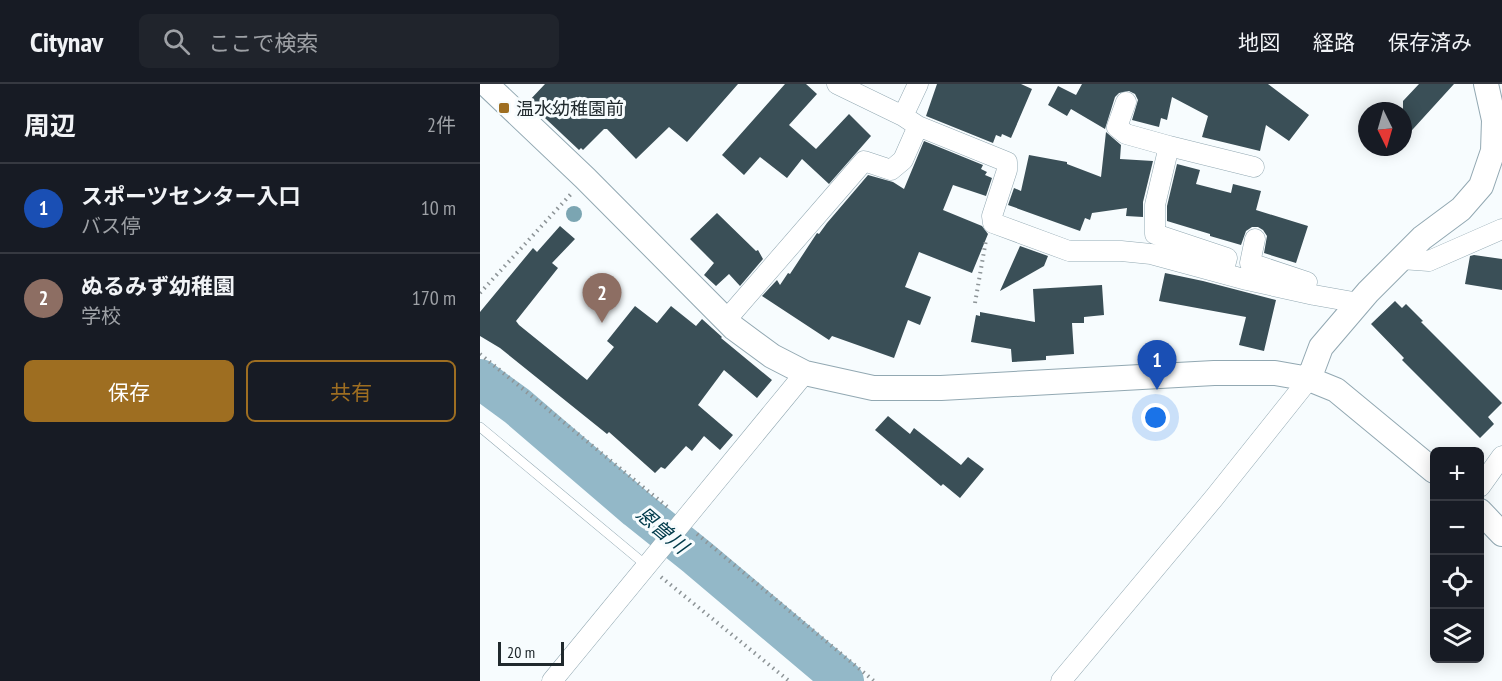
<!DOCTYPE html>
<html lang="ja">
<meta charset="utf-8">
<style>
body{margin:0;font-family:"PT Sans Narrow","Noto Sans JP",sans-serif;background:#20242c;color:#f1f3f6}
.controls{position:absolute;right:18px;bottom:18px;display:grid;overflow:hidden;border-radius:9px;box-shadow:0 3px 15px #0003}
.controls button{width:54px;height:54px;display:grid;place-items:center;padding:0;border:0;border-bottom:2px solid #363941;background:#171b24;color:#f1f3f6;font:30px sans-serif}
.compass{position:absolute;left:878px;top:18px;width:54px;height:54px;border-radius:50%;background:#171b24;box-shadow:0 3px 15px #0003;rotate:175deg}
.scale{position:absolute;left:18px;bottom:15px;width:66px;box-sizing:border-box;padding-left:6px;border:3px solid #20292d;border-top:0;font-size:16px;line-height:21px;white-space:nowrap;color:#20292d;-webkit-text-stroke:4px #f7fcfe;paint-order:stroke}
.you{position:absolute;left:676px;top:334px;width:21px;height:21px;margin:-15px;border:4px solid #fff;border-radius:50%;background:#1a73e8;box-shadow:0 0 0 9px #1a73e833}
.badge{display:grid;place-items:center;width:39px;height:39px;border-radius:50%;background:#9e6e21;color:#fff;font-size:20px;font-weight:700}
.pin{position:absolute;translate:-50% -50px;filter:drop-shadow(0 2px 3px #0008)}
.pin::after{content:'';position:absolute;top:32px;width:21px;height:18px;background:inherit;clip-path:polygon(0 0,100% 0,50% 100%)}
.list{margin:0;padding:0;list-style:none}
h2{display:flex;justify-content:space-between;align-items:center;height:78px;margin:0;padding:0 24px;font-size:26px}
h2 small{font-size:20px;font-weight:400;color:#9ea1a6}
.list li{display:grid;grid-template-columns:39px 1fr auto;gap:18px;align-items:center;box-sizing:border-box;height:90px;padding:0 24px;border-top:2px solid #363941}
.list b{display:block;font-size:22px;white-space:nowrap}
.list p{margin:0;font-size:20px;white-space:nowrap;color:#9ea1a6}
.list em{font-size:20px;font-style:normal;color:#9ea1a6}
.actions{display:flex;gap:12px;padding:18px 24px}
.actions a{flex:1;padding:14px 0;border:2px solid #9e6e21;border-radius:9px;text-align:center;font-size:21px;color:#9e6e21}
.actions .main{background:#9e6e21;color:#fff}
.icon{flex:none;width:33px;height:33px;fill:none;stroke:currentColor;stroke-width:2;stroke-linecap:round;stroke-linejoin:round}
.map{position:relative;flex:none;width:1022px;height:597px;overflow:hidden}
header{display:flex;align-items:center;gap:36px;box-sizing:border-box;height:84px;padding:0 30px;background:#171b24;border-bottom:2px solid #363941}
header strong{font-size:28px}
nav{display:flex;gap:33px;margin-inline-start:auto;font-size:21px}
.search{width:420px;height:54px;background:#20242c;display:flex;align-items:center;gap:15px;box-sizing:border-box;padding:0 21px;border-radius:9px;color:#9ea1a6;font-size:22px}
main{display:flex}
aside{flex:1;background:#171b24}
.map>svg:first-child{display:block}
.lines{fill:none;stroke-linecap:round;stroke-linejoin:round}
.river{stroke:#93b8c8;stroke-width:40}
.building{fill:#3a4f57}
.service-casing{stroke:#92a8b2;stroke-width:10}
.minor-casing{stroke:#92a8b2;stroke-width:21}
.tertiary-casing{stroke:#92a8b2;stroke-width:26}
.path{stroke:#8d9497;stroke-width:4;stroke-dasharray:1.5 4.5;stroke-linecap:butt}
.service{stroke:#fff;stroke-width:9}
.minor{stroke:#fff;stroke-width:20}
.tertiary{stroke:#fff;stroke-width:24}
.tree{fill:#7ba5b2}
.poi-dot{fill:#9e6e21;stroke:#f7fcfe;stroke-width:2}
.labels{text-anchor:middle;dominant-baseline:central;stroke-width:6;stroke-linejoin:round;paint-order:stroke}
.poi-label{font-size:18px;fill:#20292d;stroke:#f7fcfe;text-anchor:start}
.water-label{font-size:20px;font-style:italic;fill:#003a4a;stroke:#f7fcfe}
</style>
<header>
<strong>Citynav</strong>
<div class="search"><svg class="icon" aria-label="search" viewBox="0 0 24 24"><circle cx="10" cy="10" r="6"/><path d="M15 15l6 6"/></svg>ここで検索</div>
<nav><a>地図</a><a>経路</a><a>保存済み</a></nav>
</header>
<main>
<aside>
<h2>周辺<small>2件</small></h2>
<ul class="list">
<li><span class="badge" style="background:#1a4fb4">1</span><div><b>スポーツセンター入口</b><p>バス停</p></div><em>10 m</em></li>
<li><span class="badge" style="background:#8d6e63">2</span><div><b>ぬるみず幼稚園</b><p>学校</p></div><em>170 m</em></li>
</ul>
<div class="actions"><a class="main">保存</a><a>共有</a></div>
</aside>
<div class="map">
<svg width="1022" height="597" viewBox="0 0 1022 597">
<rect width="100%" height="100%" fill="#f7fcfe"/>
<g class="lines">
<!-- river -->
<path class="river" d="M0,295L37,322L157,425L217,473L364,597"/>
</g>
<!-- building -->
<path class="building" d="M65,0H258L207,58L189,43L156,75L127,45H124L103,66L101,64L99,66L48,18Z
M305,0H326L337,10L309,41L336,65L369,30L391,52L349,100L322,75L307,94L280,73L264,91L242,71Z
M457,0H541L552,5L531,54L522,50L521,53L516,51L513,59L446,32Z
M602,0H788L829,31L809,57L786,41L780,67L722,53L728,32L692,13L687,36L681,34L679,43L652,36L658,16L655,10L649,7L639,9L635,13L625,45L591,25L587,32L568,21L578,2L596,11Z
M939,0H974L923,56V17Z
M626,48L641,61L640,75L673,77L663,118V133L646,132L647,124L612,129L610,136L605,134L600,147L528,121L534,104L541,107L549,71L587,78V80L621,93Z
M444,57L503,81L501,85L507,88L505,91L512,94L506,112L473,101L463,126L502,142L508,150L492,189L439,168L425,203L451,213L440,241L428,236L414,274L352,252L349,256L282,212L297,196L300,201L308,189L310,190L337,149L339,150L347,139L388,91L413,98L424,105Z
M697,80L720,86L716,100L751,109L753,100L781,107L776,126L828,142L816,179L784,169L787,152L783,146L778,143H772L766,147L761,161L730,152V150L687,137V122Z
M237,129L276,167L278,166L283,175L260,202L249,190L236,202L224,191L234,179L210,155Z
M80,142L95,155L72,179L78,184L36,237L39,241L107,296L134,263L127,257L155,222L177,239L191,222L216,242L222,235L242,253L241,254L292,296L277,314L244,286L218,321L253,351L240,366L224,352L212,367L206,362L185,385L181,383L175,389L129,348L127,350L20,264L0,252V228L53,164L57,168Z
M540,162L568,172L564,182L520,207Z
M994,171L1022,175V206L985,200L990,172Z
M685,189L723,197L796,216L784,267L759,261L766,233L679,217Z
M622,201L624,231L604,233V239H592L594,270L566,272V276L532,278L531,265L491,258L496,231L500,232V228L555,238L553,205Z
M915,217L922,224L926,220L943,237L941,238L1022,319L1008,333L1014,340L1000,354L922,276L924,274L891,240Z
M408,332L430,350L434,344L481,381L488,373L504,385L480,414L463,400L461,402L395,346Z"/>
<g class="lines">
<defs>
<path id="service" d="M0,343L167,482"/>
<path id="minor" d="M357,0L423,32L438,0
M646,18L637,43L646,50L689,62L675,121V150L747,174L743,189
M423,32L438,42L527,78V86L512,132L513,139L589,167H641L671,170L767,196L834,211L879,219
M689,62L774,83
M775,155L770,179L827,198
M921,175L949,177L1022,145
M246,236L384,77L411,86L423,76L438,42
M1000,403L1022,372
M72,597L325,289
M581,597L734,414L829,295"/>
<path id="tertiary" d="M6,0L105,94L254,244L292,272L325,289L393,304H461L734,289H795L829,295L856,306L954,387
M829,295L841,263L888,208L942,154L981,125L1001,102L1013,67L1014,36L1006,0
M1000,427L1022,450"/>
</defs>
<!-- service casing -->
<use href="#service" class="service-casing"/>
<!-- minor casing -->
<use href="#minor" class="minor-casing"/>
<!-- tertiary casing -->
<use href="#tertiary" class="tertiary-casing"/>
<!-- path -->
<path class="path" d="M0,209L91,110
M495,219L506,156
M0,270L190,425
M217,450L394,597
M181,493L309,597"/>
<!-- service -->
<use href="#service" class="service"/>
<!-- minor -->
<use href="#minor" class="minor"/>
<!-- tertiary -->
<use href="#tertiary" class="tertiary"/>
</g>
<!-- trees -->
<circle class="tree" cx="94" cy="130" r="8"/>
<!-- markers -->
<rect class="poi-dot" x="18" y="18" width="12" height="12" rx="3"/>
<g class="labels">
<!-- poi labels -->
<g class="poi-label">
<text x="36" y="24">温水幼稚園前</text>
</g>
<!-- water labels -->
<g class="water-label">
<text transform="translate(182 446) rotate(40)">恩曽川</text>
</g>
</g>
</svg>
<div class="controls">
<button>+</button>
<button>−</button>
<button><svg class="icon" aria-label="locate" viewBox="0 0 24 24"><circle cx="12" cy="12" r="6"/><path d="M12 2v4M12 18v4M2 12h4M18 12h4"/></svg></button>
<button><svg class="icon" aria-label="layers" viewBox="0 0 24 24"><path d="M12 4l9 5-9 5-9-5zM3 14l9 5 9-5"/></svg></button>
</div>
<svg class="compass" viewBox="-18 -18 36 36"><path d="M0-13l5 13h-10z" fill="#e53935"/><path d="M0 13l5-13h-10z" fill="#9ea1a6"/></svg>
<div class="scale">20 m</div>
<div class="you"></div>
<div class="pin badge" style="left:677px;top:306px;background:#1a4fb4">1</div>
<div class="pin badge" style="left:122px;top:239px;background:#8d6e63">2</div>
</div>
</main>
